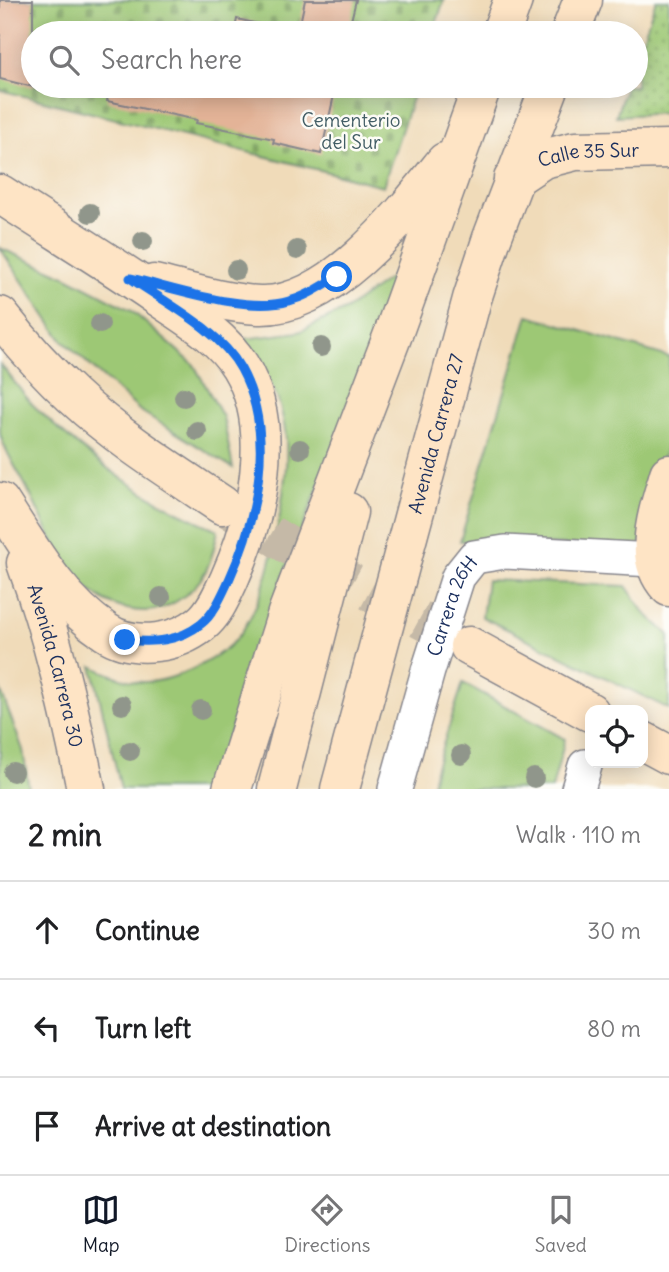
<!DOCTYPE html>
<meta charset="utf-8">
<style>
body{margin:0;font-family:Delius,sans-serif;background:#f2f2f2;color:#202124}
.controls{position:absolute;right:21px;bottom:21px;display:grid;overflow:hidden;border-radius:14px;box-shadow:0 4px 18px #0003}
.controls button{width:63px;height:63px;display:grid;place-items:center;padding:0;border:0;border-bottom:2px solid #e0e0e0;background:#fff;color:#202124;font:35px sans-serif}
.stop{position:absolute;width:21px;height:21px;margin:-16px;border:5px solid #1a73e8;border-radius:50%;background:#fff}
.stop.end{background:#1a73e8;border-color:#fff;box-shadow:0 2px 7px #0008}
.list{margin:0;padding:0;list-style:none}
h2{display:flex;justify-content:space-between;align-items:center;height:91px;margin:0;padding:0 28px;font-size:30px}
h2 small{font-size:23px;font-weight:400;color:#757577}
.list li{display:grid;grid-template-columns:46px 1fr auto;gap:21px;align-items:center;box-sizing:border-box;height:98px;padding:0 28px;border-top:2px solid #e0e0e0}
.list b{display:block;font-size:26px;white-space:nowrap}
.list em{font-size:23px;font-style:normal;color:#757577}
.icon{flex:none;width:38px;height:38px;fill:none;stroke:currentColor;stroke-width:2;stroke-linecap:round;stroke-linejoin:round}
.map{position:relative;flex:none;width:669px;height:789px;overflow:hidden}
.search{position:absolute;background:#fff;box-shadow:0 4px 18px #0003;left:21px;right:21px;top:21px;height:77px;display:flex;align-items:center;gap:18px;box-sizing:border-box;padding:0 24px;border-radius:38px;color:#757577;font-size:26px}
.sheet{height:385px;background:#fff}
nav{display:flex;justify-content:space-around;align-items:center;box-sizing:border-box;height:98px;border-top:2px solid #e0e0e0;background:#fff;font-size:19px;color:#757577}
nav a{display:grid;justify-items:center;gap:4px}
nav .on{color:#111827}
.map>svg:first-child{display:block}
.grass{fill:#9dc875;stroke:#5c7c6a;stroke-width:2}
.cemetery{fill:url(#cemetery-stones);stroke:#5c7c6a;stroke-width:2}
.park{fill:url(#park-dots);stroke:#5c7c6a;stroke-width:2}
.building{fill:#e3b397}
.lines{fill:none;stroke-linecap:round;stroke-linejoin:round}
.secondary-tunnel{stroke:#c5b9a7;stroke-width:38;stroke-dasharray:38 19;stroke-linecap:butt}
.street-casing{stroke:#86858c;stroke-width:36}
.secondary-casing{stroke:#86858c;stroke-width:41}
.street{stroke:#fff;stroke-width:33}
.secondary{stroke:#fee4c5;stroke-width:38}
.tree{fill:#90968b}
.route{stroke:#1a73e8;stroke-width:9}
.labels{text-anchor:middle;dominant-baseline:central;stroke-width:5;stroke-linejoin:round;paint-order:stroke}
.park-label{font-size:19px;fill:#425d65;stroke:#fdfcf7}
.street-label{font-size:19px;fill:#1b2f5e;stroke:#fdfcf7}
</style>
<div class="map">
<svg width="669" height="789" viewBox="0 0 669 789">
<defs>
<pattern id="cemetery-stones" width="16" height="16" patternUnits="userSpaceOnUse" patternTransform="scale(1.75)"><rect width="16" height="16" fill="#9dc875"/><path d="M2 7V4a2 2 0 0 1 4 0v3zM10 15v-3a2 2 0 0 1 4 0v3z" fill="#7fa363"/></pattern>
<pattern id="park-dots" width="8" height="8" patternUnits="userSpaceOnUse" patternTransform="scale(1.75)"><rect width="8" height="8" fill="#9dc875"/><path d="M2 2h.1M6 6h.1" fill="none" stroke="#7fa363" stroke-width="1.8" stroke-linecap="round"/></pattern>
</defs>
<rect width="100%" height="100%" fill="#fdfcf7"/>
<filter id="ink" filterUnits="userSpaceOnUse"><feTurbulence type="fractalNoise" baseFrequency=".0143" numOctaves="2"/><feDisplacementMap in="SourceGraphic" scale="14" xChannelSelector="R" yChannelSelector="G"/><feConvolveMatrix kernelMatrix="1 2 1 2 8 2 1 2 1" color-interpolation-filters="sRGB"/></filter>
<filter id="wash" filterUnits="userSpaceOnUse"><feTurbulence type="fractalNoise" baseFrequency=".00686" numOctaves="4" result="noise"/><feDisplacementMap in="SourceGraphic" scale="28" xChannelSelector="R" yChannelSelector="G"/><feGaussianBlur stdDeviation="1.57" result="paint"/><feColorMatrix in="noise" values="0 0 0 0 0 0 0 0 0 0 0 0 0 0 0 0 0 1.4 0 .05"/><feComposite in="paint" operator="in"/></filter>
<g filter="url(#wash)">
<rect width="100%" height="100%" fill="#f0dbb9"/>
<!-- grass -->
<path class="grass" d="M0,248L65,276L131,310L194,365L223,417L233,468L139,410L62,340Z
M404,268L277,593L211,789H121L92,666C108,673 125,682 143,682C173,683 227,656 243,630C265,596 273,554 280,514C285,482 290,451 283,419C278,389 259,364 244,339L299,332L347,309Z
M528,315L669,357V436L639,548L460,541Z
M0,364C11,377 22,393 34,406C87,458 149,502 218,530C212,561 206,583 177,601C161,611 146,613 127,609C73,598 50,534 28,490C21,476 2,447 0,433C0,411 0,386 0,364Z
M487,580L626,586L646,614L669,635V709L482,617Z
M463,683L565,739L552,789H431L435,770Z
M0,689L23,750L29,789H0Z"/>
<!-- cemetery -->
<path class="cemetery" d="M0,0H444L433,33H33V86H416L383,186L0,90Z"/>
<!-- park -->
<path class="park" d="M656,0H669V113L616,116L626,86H636V58Z"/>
<g id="blocks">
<!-- building -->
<path class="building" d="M0,0H33V87L0,79Z
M305,0H356L348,33H234L237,19L298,33Z
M109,86H336L321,154L273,143L274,139L196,123L197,120L107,101Z"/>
</g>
</g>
<g filter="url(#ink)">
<use href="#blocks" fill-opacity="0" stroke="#86858c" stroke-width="2"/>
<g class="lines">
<!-- secondary-tunnel -->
<path class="secondary-tunnel" d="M222,505L326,568L469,646"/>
<defs>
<g id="street">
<path id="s1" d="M395,789L428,671L458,577L474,557L505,552L653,560"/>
<path d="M578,789L585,766"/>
</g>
<g id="secondary">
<path d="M501,33L513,0"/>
<path d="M570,33L583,0"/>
<path id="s2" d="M513,179L543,159L575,151L669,149"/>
<path d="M0,194C52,228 105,260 156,295C186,316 220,334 240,366C278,429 257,518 229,580C222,595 214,614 201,624C187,635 174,640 157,642C140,644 121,642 106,632C58,600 31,549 0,502"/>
<path d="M154,284C188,292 224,303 259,305C331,308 404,213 445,162"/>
<path d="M0,316C22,344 46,371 73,396C118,438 171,471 222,505"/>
<path d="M669,474C659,510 640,556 669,587"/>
<path id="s3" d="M26,563C53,637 70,712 86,789"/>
<path d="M469,646L590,712"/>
<path d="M643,741L669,755"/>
<path d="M232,789L287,613L392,337L482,86"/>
<path d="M277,789L348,512"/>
<path id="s4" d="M340,789L472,299L492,238L550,86"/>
</g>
</defs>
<!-- street casing -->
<use href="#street" class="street-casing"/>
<!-- secondary casing -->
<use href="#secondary" class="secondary-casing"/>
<!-- street -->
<use href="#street" class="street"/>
<!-- secondary -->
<use href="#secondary" class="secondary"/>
</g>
<!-- trees -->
<g class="tree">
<circle cx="90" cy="213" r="10"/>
<circle cx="143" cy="241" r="10"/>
<circle cx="297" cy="250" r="10"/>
<circle cx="236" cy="270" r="10"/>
<circle cx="100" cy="324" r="10"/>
<circle cx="321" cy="347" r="10"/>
<circle cx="184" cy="397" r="10"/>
<circle cx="197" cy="431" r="10"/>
<circle cx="300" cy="449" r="10"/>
<circle cx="161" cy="597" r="10"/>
<circle cx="122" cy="705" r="10"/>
<circle cx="201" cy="710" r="10"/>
<circle cx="130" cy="751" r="10"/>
<circle cx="461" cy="755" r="10"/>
<circle cx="13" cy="772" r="10"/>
<circle cx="534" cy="778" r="10"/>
</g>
</g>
<g class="lines" filter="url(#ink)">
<!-- route -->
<path class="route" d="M125,640C153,643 178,642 201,624C214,614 222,595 229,580C258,516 276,433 241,369C220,330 166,303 130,278C174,288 247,314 289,301C306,297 322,286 337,277"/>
</g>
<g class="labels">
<!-- park labels -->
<g class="park-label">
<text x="351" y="120">Cementerio<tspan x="351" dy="22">del Sur</tspan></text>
</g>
<!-- street labels -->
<g class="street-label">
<text stroke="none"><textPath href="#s2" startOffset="82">Calle 35 Sur</textPath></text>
<text stroke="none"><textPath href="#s4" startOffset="368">Avenida Carrera 27</textPath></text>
<text stroke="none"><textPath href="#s1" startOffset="192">Carrera 26H</textPath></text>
<text stroke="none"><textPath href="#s3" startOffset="107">Avenida Carrera 30</textPath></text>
</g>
</g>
</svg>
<div class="controls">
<button><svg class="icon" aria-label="locate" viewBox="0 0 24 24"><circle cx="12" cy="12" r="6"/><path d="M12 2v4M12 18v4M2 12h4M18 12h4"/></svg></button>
</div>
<div class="stop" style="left:337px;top:277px"></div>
<div class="stop end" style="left:125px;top:640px"></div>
<div class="search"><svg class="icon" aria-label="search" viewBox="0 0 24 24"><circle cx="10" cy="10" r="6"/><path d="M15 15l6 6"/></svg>Search here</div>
</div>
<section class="sheet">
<h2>2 min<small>Walk · 110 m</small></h2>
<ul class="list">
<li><svg class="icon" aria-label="ahead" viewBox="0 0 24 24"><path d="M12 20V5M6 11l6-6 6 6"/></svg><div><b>Continue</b></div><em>30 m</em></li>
<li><svg class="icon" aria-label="left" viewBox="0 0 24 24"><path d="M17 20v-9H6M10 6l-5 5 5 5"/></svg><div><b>Turn left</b></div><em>80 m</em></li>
<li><svg class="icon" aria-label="arrive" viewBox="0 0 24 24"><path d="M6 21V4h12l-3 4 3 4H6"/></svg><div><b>Arrive at destination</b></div></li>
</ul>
</section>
<nav>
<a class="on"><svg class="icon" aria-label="map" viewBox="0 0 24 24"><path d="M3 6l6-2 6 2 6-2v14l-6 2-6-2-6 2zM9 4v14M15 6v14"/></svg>Map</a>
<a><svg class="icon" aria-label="directions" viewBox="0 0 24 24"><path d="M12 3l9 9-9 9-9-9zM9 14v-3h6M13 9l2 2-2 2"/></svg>Directions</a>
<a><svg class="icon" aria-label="saved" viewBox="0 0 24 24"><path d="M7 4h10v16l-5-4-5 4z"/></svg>Saved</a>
</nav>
